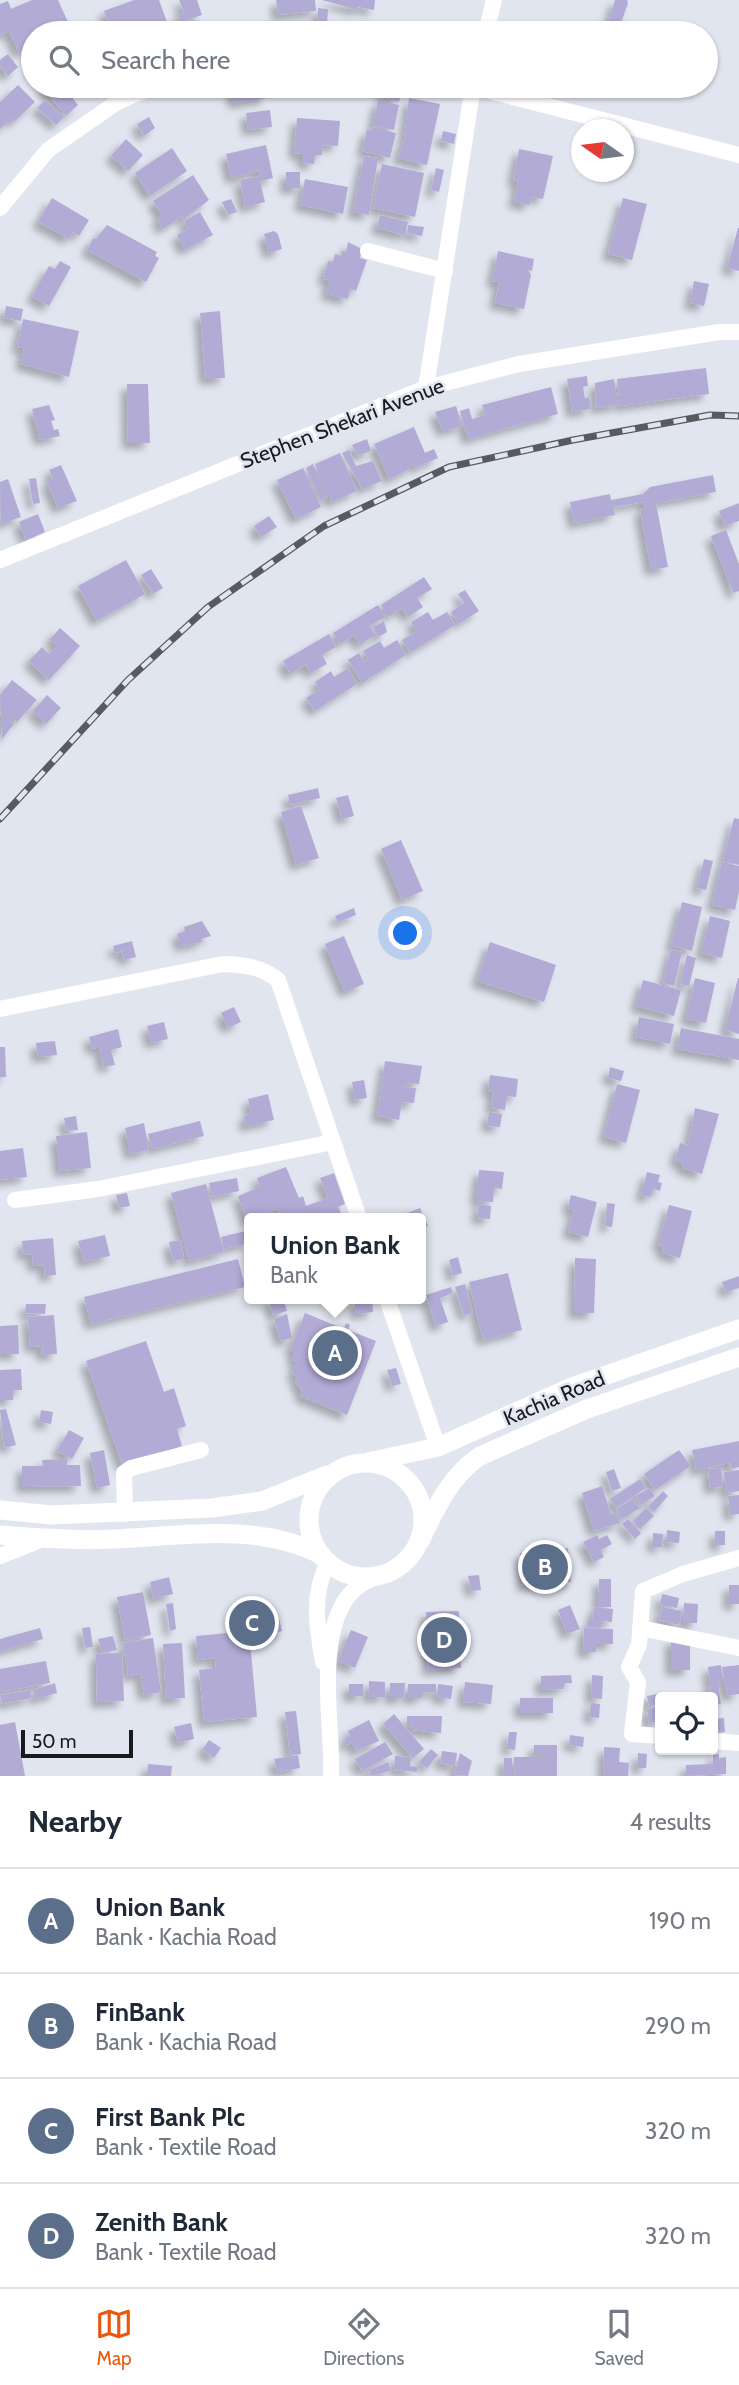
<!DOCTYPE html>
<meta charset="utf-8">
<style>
body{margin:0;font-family:Cabin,sans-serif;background:#f6f6f7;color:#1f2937}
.controls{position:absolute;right:21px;bottom:21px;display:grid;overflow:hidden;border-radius:7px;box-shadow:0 2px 5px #0004}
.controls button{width:63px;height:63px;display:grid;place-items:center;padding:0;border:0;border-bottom:2px solid #e0e1e3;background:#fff;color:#1f2937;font:35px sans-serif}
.compass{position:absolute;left:571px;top:119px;width:63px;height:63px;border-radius:50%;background:#fff;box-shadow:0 2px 5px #0004;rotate:284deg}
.scale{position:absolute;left:21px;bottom:18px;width:112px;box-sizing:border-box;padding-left:7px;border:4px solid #191a1e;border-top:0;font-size:19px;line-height:24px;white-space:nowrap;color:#191a1e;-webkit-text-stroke:5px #e1e5ef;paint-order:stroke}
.you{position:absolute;left:406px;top:934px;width:24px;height:24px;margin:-18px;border:5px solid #fff;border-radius:50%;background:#1a73e8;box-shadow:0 0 0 10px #1a73e833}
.badge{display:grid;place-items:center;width:46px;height:46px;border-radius:50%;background:#ea580c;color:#fff;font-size:23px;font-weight:700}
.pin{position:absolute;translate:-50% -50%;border:4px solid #fff;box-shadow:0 2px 7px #0006}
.popup{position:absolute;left:244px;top:1213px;width:182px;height:91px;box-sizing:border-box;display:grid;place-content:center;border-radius:7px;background:#fff;filter:drop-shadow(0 2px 5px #0005);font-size:23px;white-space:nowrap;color:#747a83}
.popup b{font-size:26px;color:#1f2937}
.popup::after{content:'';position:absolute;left:50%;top:100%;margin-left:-14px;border:14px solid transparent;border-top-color:#fff}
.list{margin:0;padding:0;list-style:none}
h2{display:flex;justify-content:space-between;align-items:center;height:91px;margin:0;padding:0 28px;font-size:30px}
h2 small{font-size:23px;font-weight:400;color:#747a83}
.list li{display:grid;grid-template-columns:46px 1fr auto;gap:21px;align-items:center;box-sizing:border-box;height:105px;padding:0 28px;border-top:2px solid #e0e1e3}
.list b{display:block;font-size:26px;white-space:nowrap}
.list p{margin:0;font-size:23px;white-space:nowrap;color:#747a83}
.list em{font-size:23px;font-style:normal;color:#747a83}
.icon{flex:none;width:38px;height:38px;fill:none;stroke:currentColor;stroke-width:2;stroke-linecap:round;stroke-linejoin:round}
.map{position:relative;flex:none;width:739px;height:1776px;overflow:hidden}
.search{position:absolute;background:#fff;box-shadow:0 2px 5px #0004;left:21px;right:21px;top:21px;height:77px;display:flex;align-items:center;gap:18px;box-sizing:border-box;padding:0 24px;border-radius:38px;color:#747a83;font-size:26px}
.sheet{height:511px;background:#fff}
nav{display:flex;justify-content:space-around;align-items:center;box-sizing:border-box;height:98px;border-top:2px solid #e0e1e3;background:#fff;font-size:19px;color:#747a83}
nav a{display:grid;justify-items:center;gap:4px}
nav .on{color:#ea580c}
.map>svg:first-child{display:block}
.building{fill:#b2abd6;filter:url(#shadow)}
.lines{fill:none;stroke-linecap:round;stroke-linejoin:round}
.minor{stroke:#fff;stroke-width:16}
.major{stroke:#fff;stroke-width:19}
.rail-casing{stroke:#585a60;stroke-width:7}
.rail{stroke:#e1e5ef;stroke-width:4.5;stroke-dasharray:13;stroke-linecap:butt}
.labels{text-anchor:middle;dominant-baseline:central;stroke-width:5;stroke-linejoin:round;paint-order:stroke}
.street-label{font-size:21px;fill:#191a1e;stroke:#e1e5ef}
</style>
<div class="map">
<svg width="739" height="1776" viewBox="0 0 739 1776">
<defs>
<filter id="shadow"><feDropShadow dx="-6" dy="6" stdDeviation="3.5" flood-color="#0004"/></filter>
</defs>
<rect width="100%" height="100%" fill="#e1e5ef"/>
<!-- building -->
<path class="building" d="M32,0H58L73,33H33V46L19,53L9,31L0,35V4L8,1L11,9Z
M134,0H159L171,33H112L104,11Z
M179,0H197L202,15L181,22L178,15L184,12Z
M276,0H315L316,11L278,15Z
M322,0H375L374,10L358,7V10Z
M615,0H627L628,3L620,26L608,23Z
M318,8L328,9L327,25L317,24Z
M669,23L691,29L690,33H666Z
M8,54L18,67L8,76L0,66V60Z
M18,85L35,102L14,122L11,118L0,129V102Z
M41,86H63L78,105L66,116Z
M265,86L267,98L234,103L232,89Z
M385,86L402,90L399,102L382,98Z
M409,98L440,104L427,165L398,158L404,140Z
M45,100L64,117L56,125L37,108Z
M378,100L399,105L394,130L373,126Z
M270,110L272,127L248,130L246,113Z
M149,117L155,128L144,136L137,124Z
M297,118L340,121L338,146L323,145L322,155H315L314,164L303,163V154L294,153Z
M373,127L396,133L390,158L362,151L367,130L372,131Z
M443,131L456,134L454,144L441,141Z
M126,139L143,155L128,171L111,156Z
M266,145L273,178L260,181L265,202L245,207L240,180L260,176L259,171L231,178L226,154Z
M172,148L187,171L150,196L135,173Z
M519,149L553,156L543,199L531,197L530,205L514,202L518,181L513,180Z
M364,156L378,158L369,215L353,212Z
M382,164L424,173L415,217L373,208Z
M436,168L444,170L439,192L431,190Z
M286,172H300V188H286Z
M193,175L209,200L184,219L182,216L163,229L157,219L162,216L153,201Z
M305,179L348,187L343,214L300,205Z
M52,198L89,220L79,236L73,232L69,239L38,222Z
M623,198L647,204L632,260L608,254Z
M231,199L237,212L228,215L222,202Z
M200,212L213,235L185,250L177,235L188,229L184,221Z
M380,215L408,222L405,235L377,228Z
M107,225L157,252L155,256L159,258L146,282L87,250L93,238L96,239Z
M408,225L424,227L422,236L407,233Z
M738,228H739V271L727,268Z
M274,231L278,234L282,249L269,253L264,234Z
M348,242L362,249L360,258L367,260L356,291L350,289L348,299L326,294L330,280L323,279L328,261L333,262L335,254L341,256L342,251L346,252Z
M498,251L534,259L532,271L528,270L531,275L524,309L495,303L499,282L492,281Z
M60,261L71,267L49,306L32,296L49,266L55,269Z
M694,281L709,284L704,306L690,303Z
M6,306L23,309L21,321L4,318Z
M220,311L225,378L205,379L200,313Z
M23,319L79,331L69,377L21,364L24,348L17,347Z
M706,368L709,394L620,406L617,379Z
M587,376L588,386L583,387L585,398L589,397L591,409L572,412L567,379Z
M614,379L618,405L596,408L595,383Z
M127,384H148L150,443H128Z
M551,387L558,414L468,439L460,411L469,408L472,419L485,415L482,405Z
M49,405L55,420L51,421L54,430L58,429L60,436L40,440L32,409Z
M456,406L462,426L443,431L435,412Z
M414,427L425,453L434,449L438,458L415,468L414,464L409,466L410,469L389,479L374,444Z
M367,439L371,451L357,456L352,445Z
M349,450L356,466L373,461L382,481L362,489L342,453Z
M340,453L357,491L332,502L315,464Z
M313,464L328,497L321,501L306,468Z
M61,465L77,501L58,508L47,482L53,479L49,470Z
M303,468L321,507L296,519L277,480Z
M713,475L716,492L656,503L668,567L651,570L640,510L645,509L644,502L613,507L615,515L574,523L570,502L610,494L611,500L643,494L650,487Z
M36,478L40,503L33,504L29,479Z
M8,479L21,517L1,524L0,482Z
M739,503V521L724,526L719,511Z
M38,514L45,532L26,540L19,522Z
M269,516L277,527L261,537L254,526Z
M726,530L739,564V591L733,593L711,536Z
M126,560L145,594L97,621L78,586Z
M151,569L163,588L153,594L141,575Z
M424,577L432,589L417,598L423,607L408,617L402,608L388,617L381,605Z
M465,590L479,611L459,624L451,612L464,603L458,594Z
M378,605L385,617L369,626L375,635L360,645L354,635L340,644L333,633Z
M428,612L433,620L447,612L455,625L410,653L402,640L417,631L411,622Z
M384,621L387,632L378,637L373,627Z
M60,628L80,646L49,680L29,661L42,647L49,654L57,646L50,639Z
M329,634L336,647L322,655L327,664L311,673L306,665L290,674L283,661Z
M397,640L406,655L362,683L348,660L359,653L364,662L368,659L363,651L380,641L384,648Z
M348,668L357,684L315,711L306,698L320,689L315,682L331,671L334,677Z
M12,680L37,700L17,722L11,717L9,719L14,724L2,739L0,695Z
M47,695L61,708L46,724L33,711Z
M318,788L320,798L290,805L288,795Z
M348,795L354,816L342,819L336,798Z
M301,806L319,858L296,865L281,812Z
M734,818L739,819V865L723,861Z
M401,840L423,891L402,900L381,849Z
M704,859L713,861L706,890L697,888Z
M722,862L739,866V892L735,910L712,905Z
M682,902L702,907L692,951L671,946Z
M354,908L356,915L338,922L335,916Z
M710,916L730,921L722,958L701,953Z
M202,921L211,936L201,939L202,942L181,946L177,934L185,931L184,927Z
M344,936L364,984L345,992L325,944Z
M132,941L136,957L124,960L122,951L115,953L113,946Z
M490,942L556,965L544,1002L477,981Z
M671,949L682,952L674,986L663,983Z
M687,955L696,958L689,986L680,984Z
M695,978L715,983L706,1023L686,1019Z
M738,978H739V1034L725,1030Z
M643,980L681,990L674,1016L636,1006Z
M234,1007L241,1022L228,1028L221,1013Z
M639,1017L674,1024L670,1044L635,1037Z
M164,1022L168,1039L151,1043L147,1026Z
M681,1028L739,1039V1060L677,1049Z
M118,1029L122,1047L111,1050L115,1065L104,1067L99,1047L92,1049L89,1037Z
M55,1041L57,1055L38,1057L36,1043Z
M0,1047H5L6,1077H0Z
M385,1061L422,1066L419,1084L406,1083L405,1087L416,1088L414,1103L402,1102L399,1120L377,1116Z
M610,1067L624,1071L621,1081L608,1078Z
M490,1075L518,1079L516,1097L507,1096L505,1110L491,1108L493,1092L488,1091Z
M364,1080L367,1098L355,1100L352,1082Z
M617,1084L640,1090L626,1143L604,1137Z
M268,1094L274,1120L246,1126L244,1116L251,1114L248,1099Z
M695,1108L719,1114L702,1174L682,1168L683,1163L675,1161L680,1143L688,1145Z
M489,1112L502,1114L500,1127L487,1126Z
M76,1116L78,1130L66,1131L64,1118Z
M200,1121L204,1136L152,1149L148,1134Z
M144,1123L149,1150L130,1154L125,1128Z
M87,1132L91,1168L60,1171L56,1136Z
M23,1148L27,1177L0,1180V1151Z
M286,1167L299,1198L303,1196L306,1206L328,1198L320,1178L334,1173L345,1204L338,1207L341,1213L328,1218H281L277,1209L260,1215L261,1218H249V1226L238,1196L260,1187L257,1178Z
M479,1170L504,1172L502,1189L494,1188L493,1202L476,1201Z
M647,1172L660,1175L658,1182L662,1183L660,1191L653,1189L651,1197L641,1195Z
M237,1178L239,1191L212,1197L209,1183Z
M206,1184L224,1252L189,1261L171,1193Z
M127,1193L130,1206L119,1208L116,1195Z
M571,1195L597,1202L588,1237L568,1232L574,1210L568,1208Z
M607,1203L615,1204L612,1227L605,1226Z
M479,1204L491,1206L490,1219L477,1218Z
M669,1205L692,1211L680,1258L662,1253L663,1246L658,1245Z
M420,1208L428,1226L421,1229V1218H395Z
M249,1230V1243L224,1249L221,1237Z
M105,1235L110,1256L84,1262L78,1241Z
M53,1238L56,1275L45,1276L44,1265L33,1266L32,1254L23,1255L22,1241Z
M181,1240L184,1259L173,1261L169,1242Z
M458,1257L462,1273L453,1276L449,1260Z
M575,1258L596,1259L594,1313H574Z
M238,1259L245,1287L91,1324L84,1297Z
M508,1273L522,1330L483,1340L469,1282Z
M739,1276V1288L726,1292L722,1282Z
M465,1284L473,1313L464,1315L455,1287Z
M451,1287L453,1293L440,1298L448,1322L436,1326L426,1295Z
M269,1299H283L287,1311L273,1315Z
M354,1299H372L373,1312L356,1314Z
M26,1304H46L45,1314L25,1313Z
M305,1313L344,1329L346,1323L350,1325L348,1330L376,1341L347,1415L300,1396L302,1390L295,1382L298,1377L292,1374L297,1362L292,1360L295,1352L290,1350Z
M287,1314L292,1338L281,1341L274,1319Z
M54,1315L57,1354L42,1355L41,1346L30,1347L28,1317Z
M18,1325L19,1354H0V1326Z
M146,1341L164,1392L174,1388L186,1426L177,1429L182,1446L123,1467L86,1361Z
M396,1368L401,1384L392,1386L387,1370Z
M21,1369L22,1390H13V1400H0V1370Z
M6,1409L16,1445L4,1448L0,1410Z
M41,1410L53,1412L51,1424L39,1422Z
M69,1430L84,1438L72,1459L57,1451Z
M739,1441V1467L731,1469L730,1463L696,1470L692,1450Z
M104,1450L110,1485L97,1488L90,1453Z
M679,1450L691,1466L655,1490L644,1474Z
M67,1459V1465H80L81,1486L22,1487V1466H43L42,1460Z
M721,1468L723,1487L710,1488L708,1469Z
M614,1469L621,1488L612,1491L606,1472Z
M739,1470V1491L726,1493L724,1472Z
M640,1479L646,1488L616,1508L610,1499Z
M602,1486L611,1514L616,1513L620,1523L594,1531L582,1493Z
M649,1488L655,1496L641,1505L636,1496Z
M663,1491L668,1496L654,1512L648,1507Z
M739,1495V1514L730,1515L728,1496Z
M633,1499L640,1508L622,1519L616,1509Z
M646,1508L654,1516L640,1529L633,1521Z
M628,1519L641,1533L635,1539L622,1524Z
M667,1530L680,1532L679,1543L666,1542Z
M715,1531H725V1545H715Z
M653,1533L663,1534L662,1547H653Z
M597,1535L599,1539L607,1535L612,1544L601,1550L604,1557L594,1562L583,1542Z
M568,1548L571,1582L523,1586L520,1553Z
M479,1575L481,1590L471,1591L468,1576Z
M169,1577L173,1594L153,1599L150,1582Z
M599,1579H611V1607H598Z
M729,1585H739V1604H729Z
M143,1592L151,1635L125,1640L117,1597Z
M662,1594L679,1598L677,1608L660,1605Z
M173,1603L176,1629L170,1631L166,1604Z
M684,1603L698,1604L697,1623H683Z
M570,1605L580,1629L567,1634L558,1610Z
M594,1607L613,1609L612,1622L601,1621V1628L588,1627V1621H592Z
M662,1607L682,1611L679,1625L659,1620Z
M459,1611L461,1668L428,1670L426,1612Z
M279,1619L282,1631L275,1633L274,1628L264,1631L262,1624Z
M90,1627L93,1647L85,1648L82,1628Z
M40,1628L43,1639L0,1651V1639Z
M584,1628L613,1629V1644H596V1652H583Z
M351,1630L368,1637L355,1668L338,1661Z
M249,1631L257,1717L204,1722L199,1670L216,1668L215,1658L198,1660L196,1636Z
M113,1636L117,1650L102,1653L98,1639Z
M153,1638L161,1692L144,1695L140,1674L128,1676L123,1643Z
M671,1639H690V1670H671Z
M182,1643L185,1698L166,1699L163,1644Z
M122,1653L124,1701L97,1702L96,1654Z
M46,1661L50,1683L0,1692V1669Z
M721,1665L723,1681H718L721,1704L713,1705L708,1667Z
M739,1665V1694L727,1696L722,1667Z
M571,1675L572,1683H565L563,1689L541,1690V1676Z
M592,1675L603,1676L602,1699L591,1698Z
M369,1681L385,1682V1697H368Z
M465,1682L493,1685L491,1704L463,1702Z
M55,1683L57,1693L35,1699L33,1690Z
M390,1683H405L404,1698H390Z
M349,1684H363V1696H349Z
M408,1684H436V1692H423L422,1698H408Z
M438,1684L453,1686L451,1699L437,1697Z
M30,1690L31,1698L2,1704L0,1695Z
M667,1692L668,1697H660V1704L649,1706L647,1696Z
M520,1698H553V1713H520Z
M591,1703L600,1704L599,1718L589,1717Z
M660,1707V1721L649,1723L647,1709Z
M296,1711L301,1754L290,1755L285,1712Z
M394,1714L424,1749L413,1758L383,1724Z
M407,1716H442L441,1733L412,1730L413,1725H407Z
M724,1718L725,1732L714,1733L713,1719Z
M369,1720L379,1741L356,1751L352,1743L347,1745L344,1739L350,1736L348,1731Z
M15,1722L25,1776H0V1725Z
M191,1723L194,1739L178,1743L174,1727Z
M509,1732H517L515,1750L507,1749Z
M570,1735L584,1737L583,1747L569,1745Z
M209,1740L221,1748L214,1758L202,1750Z
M385,1742L393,1754L362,1771L355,1759Z
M534,1745H557V1776H513L514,1757H545V1754H534Z
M604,1747L620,1748L619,1762L629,1763L628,1776H603Z
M431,1749L438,1755L427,1768L419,1762Z
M442,1751L457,1753L455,1766L440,1763Z
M460,1753L472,1761L468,1776L454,1775Z
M638,1753L647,1754L646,1768H637Z
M719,1754V1758L726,1757V1774L686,1776V1765L713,1764V1755Z
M298,1755L300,1768L277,1772L274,1759Z
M395,1756L410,1757V1766L418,1767L417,1772L394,1770Z
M504,1758H512V1776H503Z
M388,1762L391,1771L371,1776L369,1770Z
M148,1764L172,1766L171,1776H147Z"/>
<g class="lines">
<!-- minor -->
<path class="minor" d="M486,33L494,0
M470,86L739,155
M0,208L48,150L119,101L155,86
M368,251L445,271
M426,388L473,86
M0,560L426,388L519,364L719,332H739
M0,1009L223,964C244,965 260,966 278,980L359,1218
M15,1200L98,1189L333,1142
M387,1299L438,1447
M125,1514L124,1473L131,1468L201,1450
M0,1556L40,1540
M640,1628L739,1648
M323,1662C317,1628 311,1595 328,1563
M660,1736L632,1734L638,1682L629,1667L639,1645L643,1591L683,1574L739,1558
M713,1741L739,1743
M331,1776C334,1721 305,1594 380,1576"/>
<!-- major -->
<path class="major" d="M368,1462L438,1447L572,1387L739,1329
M309 1520a57 57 0 1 1 114 0a57 57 0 1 1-114 0Z
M0,1510L52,1515L212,1508L262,1501L327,1475
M0,1535C37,1538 76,1541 113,1539C183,1536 254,1522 320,1554
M420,1541C436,1508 449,1477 480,1456L587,1409L739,1357"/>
<defs>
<path id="rail" d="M0,819L128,680L208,607L324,526L449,467L573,440L710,415L739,416"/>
</defs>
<!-- rail casing -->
<use href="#rail" class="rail-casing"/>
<!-- rail -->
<use href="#rail" class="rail"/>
</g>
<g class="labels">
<!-- street labels -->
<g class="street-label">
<text transform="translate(342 423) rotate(-21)">Stephen Shekari Avenue</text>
<text transform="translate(554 1398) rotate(-23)">Kachia Road</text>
</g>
</g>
</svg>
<div class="controls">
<button><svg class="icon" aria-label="locate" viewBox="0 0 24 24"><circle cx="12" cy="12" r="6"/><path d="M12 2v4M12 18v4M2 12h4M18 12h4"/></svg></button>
</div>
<svg class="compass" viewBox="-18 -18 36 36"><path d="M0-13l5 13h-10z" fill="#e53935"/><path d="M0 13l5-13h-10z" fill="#747a83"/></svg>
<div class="scale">50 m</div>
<div class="you"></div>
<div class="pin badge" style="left:335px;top:1353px;background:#5c6f8a">A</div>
<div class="popup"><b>Union Bank</b>Bank</div>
<div class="pin badge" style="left:545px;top:1567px;background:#5c6f8a">B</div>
<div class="pin badge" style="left:252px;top:1623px;background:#5c6f8a">C</div>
<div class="pin badge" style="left:444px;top:1640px;background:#5c6f8a">D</div>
<div class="search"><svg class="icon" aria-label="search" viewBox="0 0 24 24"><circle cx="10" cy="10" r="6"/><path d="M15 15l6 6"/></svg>Search here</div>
</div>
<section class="sheet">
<h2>Nearby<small>4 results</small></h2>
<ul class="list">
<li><span class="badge" style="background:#5c6f8a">A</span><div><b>Union Bank</b><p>Bank · Kachia Road</p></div><em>190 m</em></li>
<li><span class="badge" style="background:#5c6f8a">B</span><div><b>FinBank</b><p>Bank · Kachia Road</p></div><em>290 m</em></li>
<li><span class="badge" style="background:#5c6f8a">C</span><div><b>First Bank Plc</b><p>Bank · Textile Road</p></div><em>320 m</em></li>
<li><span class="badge" style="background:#5c6f8a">D</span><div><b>Zenith Bank</b><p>Bank · Textile Road</p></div><em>320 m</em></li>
</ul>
</section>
<nav>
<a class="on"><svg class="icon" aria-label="map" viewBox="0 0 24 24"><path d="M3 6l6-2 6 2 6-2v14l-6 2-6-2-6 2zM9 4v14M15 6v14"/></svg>Map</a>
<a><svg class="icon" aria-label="directions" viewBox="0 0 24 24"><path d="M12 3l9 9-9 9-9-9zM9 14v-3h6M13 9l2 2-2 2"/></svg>Directions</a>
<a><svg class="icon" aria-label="saved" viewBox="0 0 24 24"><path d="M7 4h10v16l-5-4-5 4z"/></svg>Saved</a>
</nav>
